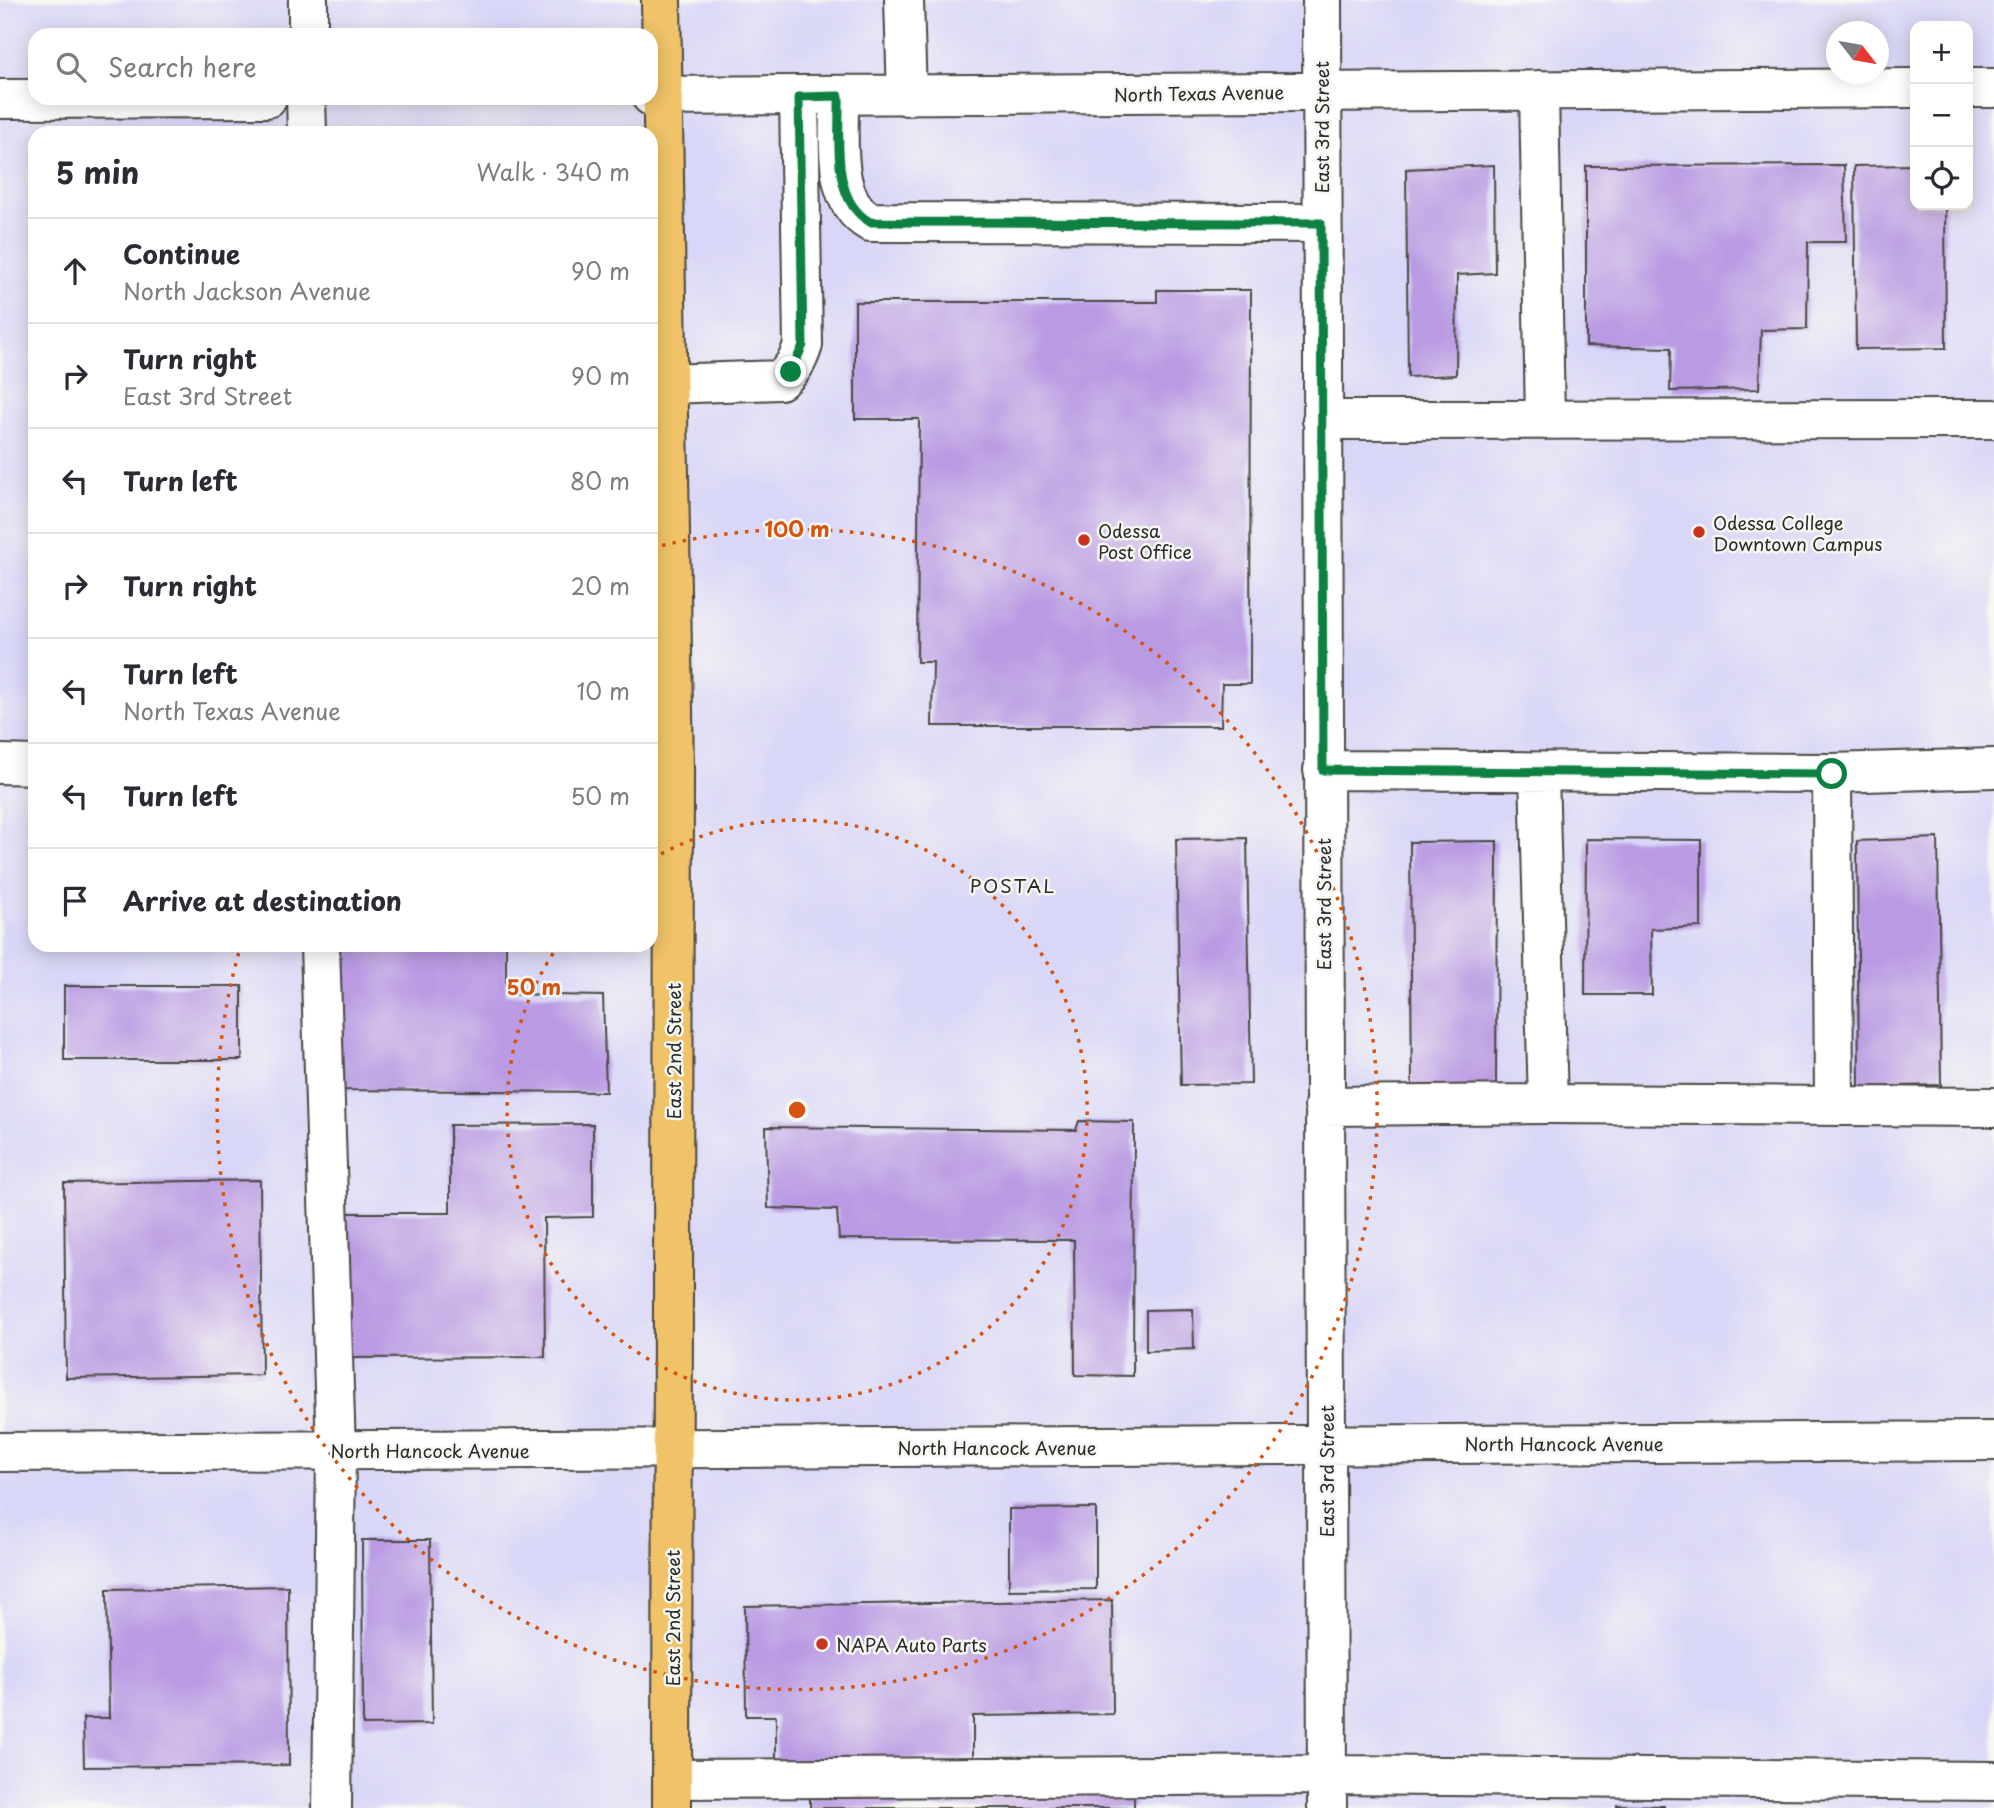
<!DOCTYPE html>
<meta charset="utf-8">
<style>
body{margin:0;font-family:"Playpen Sans",sans-serif;background:#f2f2f3;color:#2b2b33}
.controls{position:absolute;right:21px;top:21px;display:grid;overflow:hidden;border-radius:14px;box-shadow:0 4px 18px #0003}
.controls button{width:63px;height:63px;display:grid;place-items:center;padding:0;border:0;border-bottom:2px solid #e1e1e2;background:#fff;color:#2b2b33;font:35px sans-serif}
.compass{position:absolute;left:1826px;top:21px;width:63px;height:63px;border-radius:50%;background:#fff;box-shadow:0 4px 18px #0003;rotate:121deg}
.stop{position:absolute;width:21px;height:21px;margin:-16px;border:5px solid #0b8043;border-radius:50%;background:#fff}
.stop.end{background:#0b8043;border-color:#fff;box-shadow:0 2px 7px #0008}
.list{margin:0;padding:0;list-style:none}
h2{display:flex;justify-content:space-between;align-items:center;height:91px;margin:0;padding:0 28px;font-size:30px}
h2 small{font-size:23px;font-weight:400;color:#7c7c81}
.list li{display:grid;grid-template-columns:46px 1fr auto;gap:21px;align-items:center;box-sizing:border-box;height:105px;padding:0 28px;border-top:2px solid #e1e1e2}
.list b{display:block;font-size:26px;white-space:nowrap}
.list p{margin:0;font-size:23px;white-space:nowrap;color:#7c7c81}
.list em{font-size:23px;font-style:normal;color:#7c7c81}
.icon{flex:none;width:38px;height:38px;fill:none;stroke:currentColor;stroke-width:2;stroke-linecap:round;stroke-linejoin:round}
.map{position:relative;flex:none;width:1994px;height:1808px;overflow:hidden}
.search{position:absolute;background:#fff;box-shadow:0 4px 18px #0003;left:28px;top:28px;width:630px;height:77px;display:flex;align-items:center;gap:18px;box-sizing:border-box;padding:0 24px;border-radius:21px;color:#7c7c81;font-size:26px}
.panel{position:absolute;background:#fff;box-shadow:0 4px 18px #0003;left:28px;top:126px;width:630px;height:826px;border-radius:21px}
.map>svg:first-child{display:block}
.built{fill:#d9d7f7;fill-rule:evenodd}
.building{fill:#ba9be3}
.lines{fill:none;stroke-linecap:round;stroke-linejoin:round}
.minor-casing{stroke:#494643;stroke-width:42}
.major-casing{stroke:#494643;stroke-width:42}
.minor{stroke:#fff;stroke-width:38}
.major{stroke:#f0c369;stroke-width:38}
.route{stroke:#0b8043;stroke-width:9}
.ring{fill:none;stroke:#d5540f;stroke-width:3.5;stroke-dasharray:3.5 7}
.poi-dot{fill:#c8321e;stroke:#f6f6f2;stroke-width:2.5}
.labels{text-anchor:middle;dominant-baseline:central;stroke-width:5;stroke-linejoin:round;paint-order:stroke}
.street-label{font-size:18px;fill:#2b2b2b;stroke:#f6f6f2}
.poi-label{font-size:18px;fill:#2b2b2b;stroke:#f6f6f2;text-anchor:start}
.neighbourhood-label{font-size:19px;letter-spacing:2px;fill:#2b2b2b;stroke:#f6f6f2}
.centre{fill:#d5540f;stroke:#f6f6f2;stroke-width:3.5}
.ring-label{font-size:21px;text-anchor:middle;font-weight:bold;fill:#d5540f;stroke:#f6f6f2;stroke-width:5;stroke-linejoin:round;paint-order:stroke}
</style>
<div class="map">
<svg width="1994" height="1808" viewBox="0 0 1994 1808">
<rect width="100%" height="100%" fill="#f6f6f2"/>
<filter id="ink" filterUnits="userSpaceOnUse"><feTurbulence type="fractalNoise" baseFrequency=".0143" numOctaves="2"/><feDisplacementMap in="SourceGraphic" scale="14" xChannelSelector="R" yChannelSelector="G"/><feConvolveMatrix kernelMatrix="1 2 1 2 8 2 1 2 1" color-interpolation-filters="sRGB"/></filter>
<filter id="wash" filterUnits="userSpaceOnUse"><feTurbulence type="fractalNoise" baseFrequency=".00686" numOctaves="4" result="noise"/><feDisplacementMap in="SourceGraphic" scale="28" xChannelSelector="R" yChannelSelector="G"/><feGaussianBlur stdDeviation="1.57" result="paint"/><feColorMatrix in="noise" values="0 0 0 0 0 0 0 0 0 0 0 0 0 0 0 0 0 1.4 0 .05"/><feComposite in="paint" operator="in"/></filter>
<g filter="url(#wash)">
<rect width="100%" height="100%" fill="#f3e1c8"/>
<!-- built -->
<path class="built" d="M0,0H1994V1808H0ZM1915,26H1968V205H1915ZM1836,32H1878V74H1836ZM35,35H651V98H35ZM35,133H651V945H35Z"/>
<g id="blocks">
<!-- building -->
<path class="building" d="M1494,165L1495,273L1457,275L1456,375L1408,377L1406,169Z
M1844,165L1846,242H1808L1807,329L1761,330L1759,389L1670,391L1671,348L1586,346V166Z
M1915,165V205H1945L1946,348L1856,349L1854,166Z
M1157,290H1251L1250,684H1222L1221,726H932L933,662H917L919,419H855V302H1157Z
M1247,838L1251,1084L1181,1085L1176,839Z
M1938,838L1941,1085L1859,1087L1857,841Z
M1586,839L1701,840V927L1651,929L1652,995H1585Z
M1497,841L1496,1089L1412,1090L1410,842Z
M330,945H506V994L603,996L606,1092L332,1090Z
M64,986H242V1060H64Z
M1079,1121L1134,1122L1133,1376L1075,1375L1074,1240L839,1239L837,1210L768,1208L766,1127L1076,1130Z
M593,1124V1217L544,1218L545,1357L338,1358V1213H450V1125Z
M260,1180L262,1375L66,1378L64,1183Z
M1193,1309L1194,1349L1146,1351V1310Z
M1096,1508V1589L1009,1590V1509Z
M362,1540H430L432,1724L363,1725Z
M288,1586L289,1765L84,1767L83,1718H109L107,1589Z
M1112,1600L1113,1714L973,1716V1758L776,1761V1716H746L745,1606Z
M1134,1792V1808H810V1795Z
M1617,1805L1664,1806V1808H1617Z"/>
</g>
</g>
<g filter="url(#ink)">
<use href="#blocks" fill-opacity="0" stroke="#494643" stroke-width="2"/>
<g class="lines">
<defs>
<path id="minor" d="M904,0L907,96
M1322,0L1327,1808
M308,35V0
M1968,88H1994
M1539,90L1545,420
M651,96L1915,88
M839,96C840,135 830,200 870,222L1321,223
M306,98L307,133
M0,99L267,98
M667,384L780,380C793,370 798,360 803,345L799,97
M1322,420L1994,419
M0,764L35,765
M1323,770L1832,773L1994,768
M1539,772L1548,1104
M1832,773L1834,1104
M320,945L336,1451L332,1808
M1324,1106L1548,1104L1994,1107
M0,1452L1994,1441
M672,1779L1327,1775L1994,1781"/>
<path id="major" d="M661,0L674,770L672,1808"/>
</defs>
<!-- minor casing -->
<use href="#minor" class="minor-casing"/>
<!-- major casing -->
<use href="#major" class="major-casing"/>
<!-- minor -->
<use href="#minor" class="minor"/>
<!-- major -->
<use href="#major" class="major"/>
</g>
</g>
<g class="lines" filter="url(#ink)">
<!-- route -->
<path class="route" d="M791,372L803,345L799,97L839,96C840,135 830,200 870,222L1321,223L1323,770L1832,774"/>
</g>
<!-- distance rings -->
<g class="ring">
<path d="M652 859A290 290 0 1 1 558 946"/>
<path d="M652 548A580 580 0 1 1 241 945"/>
</g>
<!-- markers -->
<g class="poi-dot">
<circle cx="1699" cy="532" r="7"/>
<circle cx="1084" cy="540" r="7"/>
<circle cx="822" cy="1644" r="7"/>
</g>
<g class="labels">
<!-- street labels -->
<g class="street-label">
<text transform="translate(1199 93) rotate(-1)">North Texas Avenue</text>
<text transform="translate(1321 127) rotate(-90)">East 3rd Street</text>
<text transform="translate(1323 904) rotate(-90)">East 3rd Street</text>
<text transform="translate(673 1051) rotate(-90)">East 2nd Street</text>
<text x="1564" y="1443">North Hancock Avenue</text>
<text x="997" y="1447">North Hancock Avenue</text>
<text x="430" y="1450">North Hancock Avenue</text>
<text transform="translate(1326 1471) rotate(-90)">East 3rd Street</text>
<text transform="translate(672 1618) rotate(-90)">East 2nd Street</text>
</g>
<!-- poi labels -->
<g class="poi-label">
<text x="1713" y="522">Odessa College<tspan x="1713" dy="21">Downtown Campus</tspan></text>
<text x="1098" y="530">Odessa<tspan x="1098" dy="21">Post Office</tspan></text>
<text x="836" y="1644">NAPA Auto Parts</text>
</g>
<!-- neighbourhood labels -->
<g class="neighbourhood-label">
<text x="1013" y="885">POSTAL</text>
</g>
</g>
<circle cx="797" cy="1110" r="10" class="centre"/>
<g class="ring-label">
<text x="797" y="537">100 m</text>
<text x="534" y="995">50 m</text>
</g>
</svg>
<div class="controls">
<button>+</button>
<button>−</button>
<button><svg class="icon" aria-label="locate" viewBox="0 0 24 24"><circle cx="12" cy="12" r="6"/><path d="M12 2v4M12 18v4M2 12h4M18 12h4"/></svg></button>
</div>
<svg class="compass" viewBox="-18 -18 36 36"><path d="M0-13l5 13h-10z" fill="#e53935"/><path d="M0 13l5-13h-10z" fill="#7c7c81"/></svg>
<div class="stop" style="left:1832px;top:774px"></div>
<div class="stop end" style="left:791px;top:372px"></div>
<div class="search"><svg class="icon" aria-label="search" viewBox="0 0 24 24"><circle cx="10" cy="10" r="6"/><path d="M15 15l6 6"/></svg>Search here</div>
<section class="panel">
<h2>5 min<small>Walk · 340 m</small></h2>
<ul class="list">
<li><svg class="icon" aria-label="ahead" viewBox="0 0 24 24"><path d="M12 20V5M6 11l6-6 6 6"/></svg><div><b>Continue</b><p>North Jackson Avenue</p></div><em>90 m</em></li>
<li><svg class="icon" aria-label="right" viewBox="0 0 24 24"><path d="M7 20v-9h11M14 6l5 5-5 5"/></svg><div><b>Turn right</b><p>East 3rd Street</p></div><em>90 m</em></li>
<li><svg class="icon" aria-label="left" viewBox="0 0 24 24"><path d="M17 20v-9H6M10 6l-5 5 5 5"/></svg><div><b>Turn left</b></div><em>80 m</em></li>
<li><svg class="icon" aria-label="right" viewBox="0 0 24 24"><path d="M7 20v-9h11M14 6l5 5-5 5"/></svg><div><b>Turn right</b></div><em>20 m</em></li>
<li><svg class="icon" aria-label="left" viewBox="0 0 24 24"><path d="M17 20v-9H6M10 6l-5 5 5 5"/></svg><div><b>Turn left</b><p>North Texas Avenue</p></div><em>10 m</em></li>
<li><svg class="icon" aria-label="left" viewBox="0 0 24 24"><path d="M17 20v-9H6M10 6l-5 5 5 5"/></svg><div><b>Turn left</b></div><em>50 m</em></li>
<li><svg class="icon" aria-label="arrive" viewBox="0 0 24 24"><path d="M6 21V4h12l-3 4 3 4H6"/></svg><div><b>Arrive at destination</b></div></li>
</ul>
</section>
</div>
